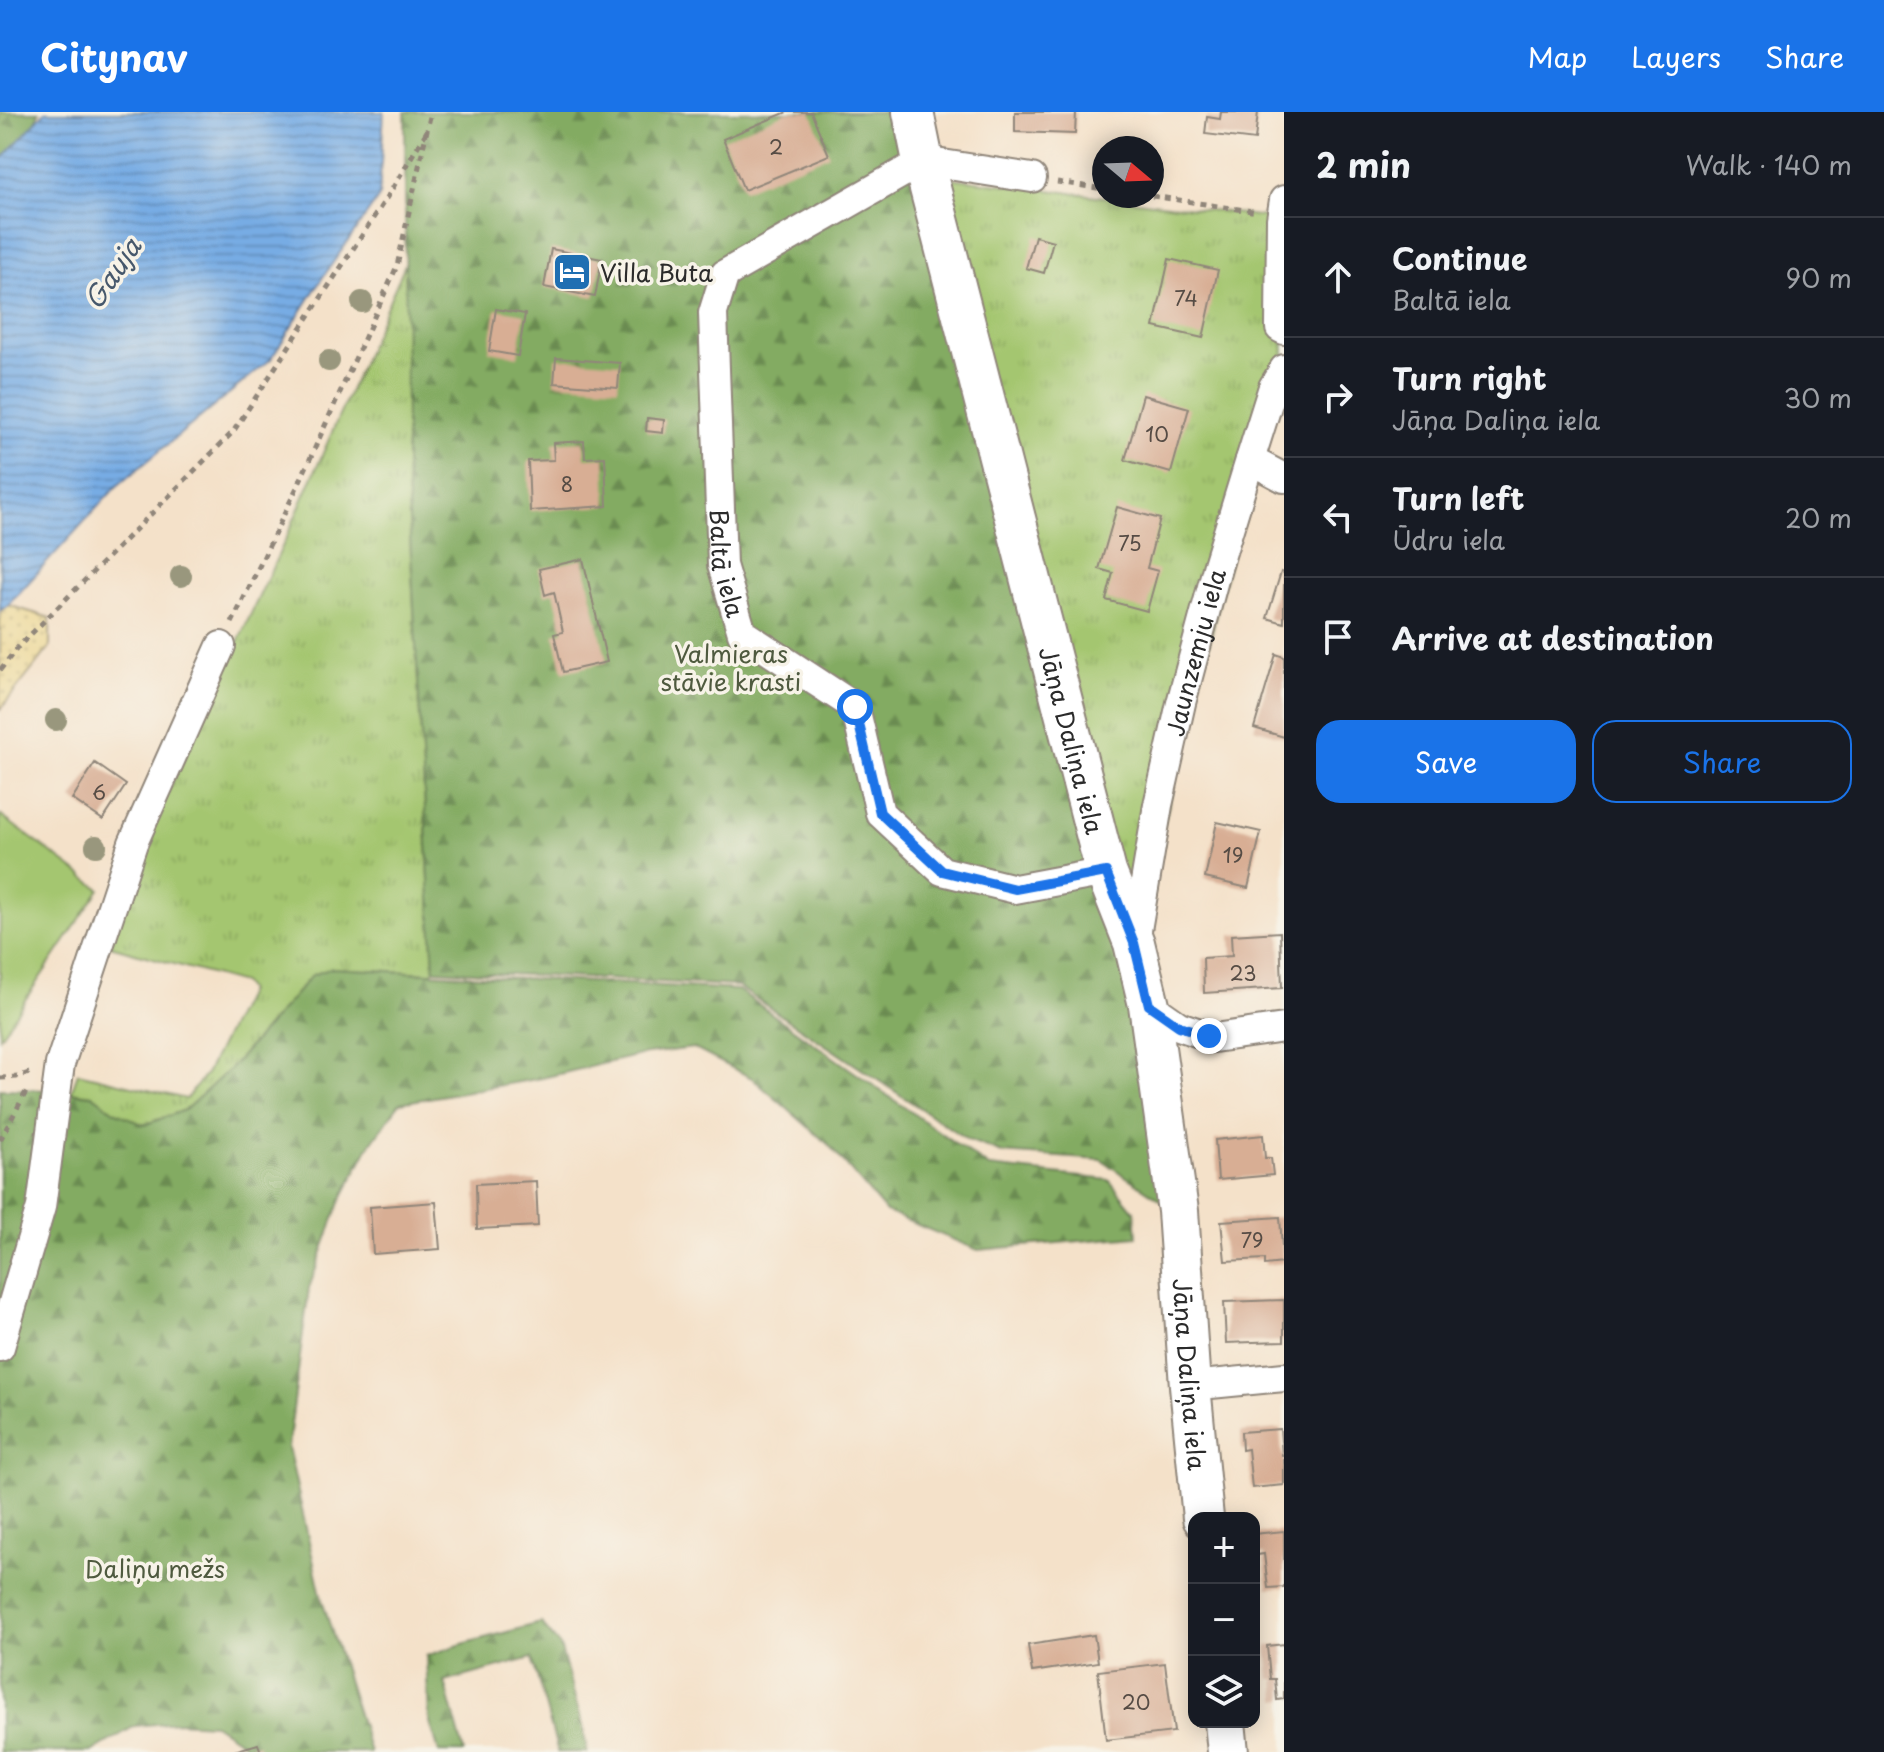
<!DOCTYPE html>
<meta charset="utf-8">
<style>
body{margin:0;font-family:"Playpen Sans",sans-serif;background:#20242c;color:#f1f3f6}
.controls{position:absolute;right:24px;bottom:24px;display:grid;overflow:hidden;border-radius:16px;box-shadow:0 4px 20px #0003}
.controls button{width:72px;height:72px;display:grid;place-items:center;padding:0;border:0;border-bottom:2px solid #363941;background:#171b24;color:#f1f3f6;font:40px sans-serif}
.compass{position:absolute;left:1092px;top:24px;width:72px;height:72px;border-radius:50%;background:#171b24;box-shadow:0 4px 20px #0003;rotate:109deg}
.stop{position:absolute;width:24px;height:24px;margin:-18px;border:6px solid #1a73e8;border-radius:50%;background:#fff}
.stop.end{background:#1a73e8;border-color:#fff;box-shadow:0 2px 8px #0008}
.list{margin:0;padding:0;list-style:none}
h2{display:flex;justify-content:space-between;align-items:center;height:104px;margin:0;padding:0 32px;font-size:34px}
h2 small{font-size:26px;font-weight:400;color:#9ea1a6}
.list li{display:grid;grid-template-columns:52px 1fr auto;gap:24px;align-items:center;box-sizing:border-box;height:120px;padding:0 32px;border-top:2px solid #363941}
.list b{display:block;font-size:30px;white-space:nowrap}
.list p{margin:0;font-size:26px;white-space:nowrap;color:#9ea1a6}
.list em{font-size:26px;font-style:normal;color:#9ea1a6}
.actions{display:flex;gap:16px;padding:24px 32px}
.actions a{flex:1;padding:18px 0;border:2px solid #1a73e8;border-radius:24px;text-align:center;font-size:28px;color:#1a73e8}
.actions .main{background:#1a73e8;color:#fff}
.icon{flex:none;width:44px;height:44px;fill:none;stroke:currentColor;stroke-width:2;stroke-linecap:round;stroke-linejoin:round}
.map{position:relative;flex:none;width:1284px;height:1640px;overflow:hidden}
header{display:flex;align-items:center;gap:48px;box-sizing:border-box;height:112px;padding:0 40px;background:#1a73e8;color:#fff}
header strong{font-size:38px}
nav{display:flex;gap:44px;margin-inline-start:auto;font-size:28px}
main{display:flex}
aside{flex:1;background:#171b24}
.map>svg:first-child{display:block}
.grass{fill:url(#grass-tufts);stroke:#68784d;stroke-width:2}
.forest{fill:url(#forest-firs);stroke:#576b46;stroke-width:2}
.sand{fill:url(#sand-dots);stroke:#8c8264;stroke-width:2}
.pitch{fill:#a4c66f;stroke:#68784d;stroke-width:2}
.water{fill:url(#water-rules);stroke:#516c88;stroke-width:2}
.building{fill:#d8ae94}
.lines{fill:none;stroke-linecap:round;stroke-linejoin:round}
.street-casing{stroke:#90867a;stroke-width:32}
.secondary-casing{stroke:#90867a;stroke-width:44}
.path{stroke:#90867a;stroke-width:5;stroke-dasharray:6 6;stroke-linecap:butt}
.street{stroke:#fff;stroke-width:28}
.secondary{stroke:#fff;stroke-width:40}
.tree{fill:#99977d}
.route{stroke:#1a73e8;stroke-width:10}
.labels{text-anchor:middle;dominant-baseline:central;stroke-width:7;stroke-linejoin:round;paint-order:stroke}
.number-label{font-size:20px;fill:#564c45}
.poi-label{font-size:24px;fill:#2b2b2b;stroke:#f7f3e8;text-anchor:start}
.street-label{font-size:24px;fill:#2b2b2b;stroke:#f7f3e8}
.park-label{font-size:24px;fill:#4f5a3f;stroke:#f7f3e8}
.water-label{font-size:26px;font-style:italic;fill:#46586c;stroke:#f7f3e8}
</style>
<header>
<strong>Citynav</strong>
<nav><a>Map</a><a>Layers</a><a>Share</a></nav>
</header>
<main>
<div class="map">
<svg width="1284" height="1640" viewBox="0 0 1284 1640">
<defs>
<pattern id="grass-tufts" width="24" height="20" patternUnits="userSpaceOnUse" patternTransform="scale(2)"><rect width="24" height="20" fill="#a4c66f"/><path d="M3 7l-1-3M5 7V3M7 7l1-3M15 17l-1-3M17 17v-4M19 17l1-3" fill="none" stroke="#8daa60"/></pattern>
<pattern id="forest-firs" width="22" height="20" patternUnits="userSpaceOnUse" patternTransform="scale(2)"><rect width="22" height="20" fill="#83ab62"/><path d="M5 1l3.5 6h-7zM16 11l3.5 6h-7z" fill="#6b8b51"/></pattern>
<pattern id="sand-dots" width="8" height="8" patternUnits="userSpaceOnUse" patternTransform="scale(2)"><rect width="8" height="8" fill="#eeda9e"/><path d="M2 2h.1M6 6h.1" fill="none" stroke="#cb8" stroke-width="1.8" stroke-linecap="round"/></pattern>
<pattern id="water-rules" width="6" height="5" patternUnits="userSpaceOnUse" patternTransform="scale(2)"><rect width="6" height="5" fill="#77ace4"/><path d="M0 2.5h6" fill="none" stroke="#628cb9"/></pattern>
</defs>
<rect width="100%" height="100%" fill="#f7f3e8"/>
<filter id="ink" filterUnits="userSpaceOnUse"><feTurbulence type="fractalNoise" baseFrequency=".0125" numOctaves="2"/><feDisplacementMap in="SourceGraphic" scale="16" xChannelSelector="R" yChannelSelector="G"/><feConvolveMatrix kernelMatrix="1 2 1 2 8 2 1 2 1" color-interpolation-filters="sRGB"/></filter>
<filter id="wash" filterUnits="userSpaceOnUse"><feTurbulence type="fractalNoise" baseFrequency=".006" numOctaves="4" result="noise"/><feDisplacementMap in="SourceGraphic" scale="32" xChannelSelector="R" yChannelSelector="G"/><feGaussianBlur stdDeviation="1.8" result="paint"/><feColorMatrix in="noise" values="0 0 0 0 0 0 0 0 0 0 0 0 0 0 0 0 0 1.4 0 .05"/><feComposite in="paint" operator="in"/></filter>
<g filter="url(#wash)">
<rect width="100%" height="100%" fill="#f4e1c9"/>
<!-- grass -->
<path class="grass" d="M927,63L1281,107L1284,257L1273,275L1134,831Z
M406,150V352L434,858L432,861L332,856L312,863L231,956L185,998L143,1013L114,999L92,983L71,980L78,961L186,987L206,962L248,879L242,871L110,834L146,727L283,433Z"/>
<!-- forest -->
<path class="forest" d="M0,0H39L36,10L0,50Z
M405,0H913L1106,760L1178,1099L1101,1048L1002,1041L968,1028L737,874L434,858L406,352Z
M332,856L738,878L989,1055L1109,1068L1135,1100L1137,1124L978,1138L886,1100L829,1033L752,966L693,936L640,943L542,966L400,991L369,1034L340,1090L309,1176L288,1335L322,1488L370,1640H250L243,1631L214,1612L176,1610L135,1614L91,1640H0V977L48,978L92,983L114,999L144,1013L185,998L231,956L312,863Z
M541,1511L560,1534L583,1615L587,1640H558L532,1546L445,1570L464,1640H439L429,1607L426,1544L462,1532Z"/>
<!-- sand -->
<path class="sand" d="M8,493L50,506V535L0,598V499Z"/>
<!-- pitch -->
<path class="pitch" d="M0,703L100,777L0,925Z"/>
<!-- water -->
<path class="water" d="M45,0H384L379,85L323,165L271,247L116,375L8,493L0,499V49Z"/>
<g id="blocks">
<!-- building -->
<path class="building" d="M787,0H811L829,43L744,78L723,27Z
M1015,0H1076L1075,22L1015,20Z
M1221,0H1258L1255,28L1205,22L1207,5L1220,7Z
M1035,124L1053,129L1044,161L1026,156Z
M551,137L602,147L595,185L544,175Z
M1169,147L1218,158L1203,226L1154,215Z
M496,197L525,202L518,244L489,239Z
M556,246L620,251L618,276L554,271Z
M1143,283L1189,296L1171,361L1125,348Z
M647,306L664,308L663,321L646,319Z
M584,329L585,346L605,345L607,394L530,399L528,349L554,348L553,331Z
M1117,395L1160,407L1147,456L1158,459L1147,499L1106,488L1113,461L1099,457Z
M583,447L607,550L563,560L554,522L563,520L554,480L545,483L539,457Z
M1281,460L1284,461V511L1267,506Z
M1276,542L1284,545V625L1254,616Z
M95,651L126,673L103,708L72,687Z
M1217,710L1261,720L1248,776L1205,766Z
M1280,820L1282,876L1204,881L1203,846L1232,844L1231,823Z
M1263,1023L1265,1046H1271L1273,1063L1218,1068L1215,1028Z
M536,1069L538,1114L477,1117L476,1072Z
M436,1090L440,1137L373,1142L370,1095Z
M1280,1105L1283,1151L1265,1153V1147L1225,1149L1221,1109Z
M1284,1188V1229L1226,1231L1224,1190Z
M1280,1317L1282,1343H1284V1373L1252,1376L1248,1337L1242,1338L1241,1320Z
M1284,1419V1475L1268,1476L1264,1442L1257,1443L1254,1422Z
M1094,1523L1098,1550L1032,1560L1028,1533Z
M1284,1532V1587L1277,1588L1275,1567H1270L1267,1534Z
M1165,1551L1174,1620L1106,1628L1098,1559Z
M258,1632L261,1640H234V1639Z"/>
</g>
</g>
<g filter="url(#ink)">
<use href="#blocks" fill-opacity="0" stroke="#90867a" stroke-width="2"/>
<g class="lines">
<defs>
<g id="street">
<path id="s1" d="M1032,66L923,49L725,162L713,201L722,453L742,521L855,595L880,701L942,759L1015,777L1106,760"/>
<path d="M1284,88L1281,107L1280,216L1284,218"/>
<path d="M1250,348L1284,366"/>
<path id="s2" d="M1135,830L1158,693L1181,591L1217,456L1250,348L1273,275L1284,257"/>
<path d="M1149,893L1179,914L1214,926L1284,916"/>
<path d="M0,1235L41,1095L60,952L133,731L221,534"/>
<path d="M1190,1274L1284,1265"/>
</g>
<g id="secondary">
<path id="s3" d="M913,0L923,49L1106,760L1134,831L1149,893L1178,1099L1190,1274L1203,1406"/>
<path d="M1225,1610L1228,1640"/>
</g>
</defs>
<!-- street casing -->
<use href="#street" class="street-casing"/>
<!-- secondary casing -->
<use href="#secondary" class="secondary-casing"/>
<!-- path -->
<path class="path" d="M1057,70L1104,77
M1152,84L1258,100
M232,511L300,369L397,154L431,0
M0,558L18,535L233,320L389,82L427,19
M0,966L17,965L32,960
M0,1028L26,980"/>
<!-- street -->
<use href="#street" class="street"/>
<!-- secondary -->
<use href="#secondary" class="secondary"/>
</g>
<!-- trees -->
<g class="tree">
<circle cx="362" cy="190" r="11"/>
<circle cx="329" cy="249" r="11"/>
<circle cx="181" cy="464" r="11"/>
<circle cx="56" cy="608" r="11"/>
<circle cx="96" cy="734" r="11"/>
</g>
</g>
<g class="lines" filter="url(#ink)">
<!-- route -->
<path class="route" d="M855,595L880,701L942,759L1015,777L1106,760L1134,831L1149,893L1179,914L1209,924"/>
</g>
<!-- icons -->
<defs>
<symbol id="hotel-square" viewBox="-11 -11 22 22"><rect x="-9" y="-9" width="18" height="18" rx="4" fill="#1f6fb2" stroke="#f7f3e8"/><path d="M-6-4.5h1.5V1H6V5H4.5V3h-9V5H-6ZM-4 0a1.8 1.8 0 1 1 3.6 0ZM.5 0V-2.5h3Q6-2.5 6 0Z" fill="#fff"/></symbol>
</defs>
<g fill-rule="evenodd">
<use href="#hotel-square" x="550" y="138" width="44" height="44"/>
</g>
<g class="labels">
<!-- number labels -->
<g class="number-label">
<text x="776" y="35">2</text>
<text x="1186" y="186">74</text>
<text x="1157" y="322">10</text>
<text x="567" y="372">8</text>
<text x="1130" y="431">75</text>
<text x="99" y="680">6</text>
<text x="1233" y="743">19</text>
<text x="1243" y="861">23</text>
<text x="1252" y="1128">79</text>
<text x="1136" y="1590">20</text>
</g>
<!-- poi labels -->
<g class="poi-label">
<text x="600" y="160">Villa Buta</text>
</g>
<!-- street labels -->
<g class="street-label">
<text stroke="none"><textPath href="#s1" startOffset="630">Baltā iela</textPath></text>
<text stroke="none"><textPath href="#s2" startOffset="296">Jaunzemju iela</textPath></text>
<text stroke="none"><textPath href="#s3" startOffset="648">Jāņa Daliņa iela</textPath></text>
<text stroke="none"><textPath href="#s3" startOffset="1296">Jāņa Daliņa iela</textPath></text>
</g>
<!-- park labels -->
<g class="park-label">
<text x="731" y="541">Valmieras<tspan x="731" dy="28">stāvie krasti</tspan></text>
<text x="155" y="1456">Daliņu mežs</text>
</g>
<!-- water labels -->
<g class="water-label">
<text transform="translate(112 161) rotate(-56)">Gauja</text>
</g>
</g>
</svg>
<div class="controls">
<button>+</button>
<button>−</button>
<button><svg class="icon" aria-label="layers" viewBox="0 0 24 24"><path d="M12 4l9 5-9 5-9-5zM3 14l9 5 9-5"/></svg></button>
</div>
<svg class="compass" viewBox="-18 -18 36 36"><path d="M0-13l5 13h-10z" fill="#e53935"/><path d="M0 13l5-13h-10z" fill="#9ea1a6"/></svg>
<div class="stop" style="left:855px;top:595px"></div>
<div class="stop end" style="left:1209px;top:924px"></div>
</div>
<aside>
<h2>2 min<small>Walk · 140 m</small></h2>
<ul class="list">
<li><svg class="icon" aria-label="ahead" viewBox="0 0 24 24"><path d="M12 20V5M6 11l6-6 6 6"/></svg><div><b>Continue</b><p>Baltā iela</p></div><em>90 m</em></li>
<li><svg class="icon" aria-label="right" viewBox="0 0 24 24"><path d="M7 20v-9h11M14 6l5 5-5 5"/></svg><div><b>Turn right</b><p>Jāņa Daliņa iela</p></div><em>30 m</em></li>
<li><svg class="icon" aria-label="left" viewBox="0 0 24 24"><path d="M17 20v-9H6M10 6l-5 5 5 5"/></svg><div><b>Turn left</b><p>Ūdru iela</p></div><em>20 m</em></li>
<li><svg class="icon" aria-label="arrive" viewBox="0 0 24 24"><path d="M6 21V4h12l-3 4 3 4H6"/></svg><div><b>Arrive at destination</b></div></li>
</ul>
<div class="actions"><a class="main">Save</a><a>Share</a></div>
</aside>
</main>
